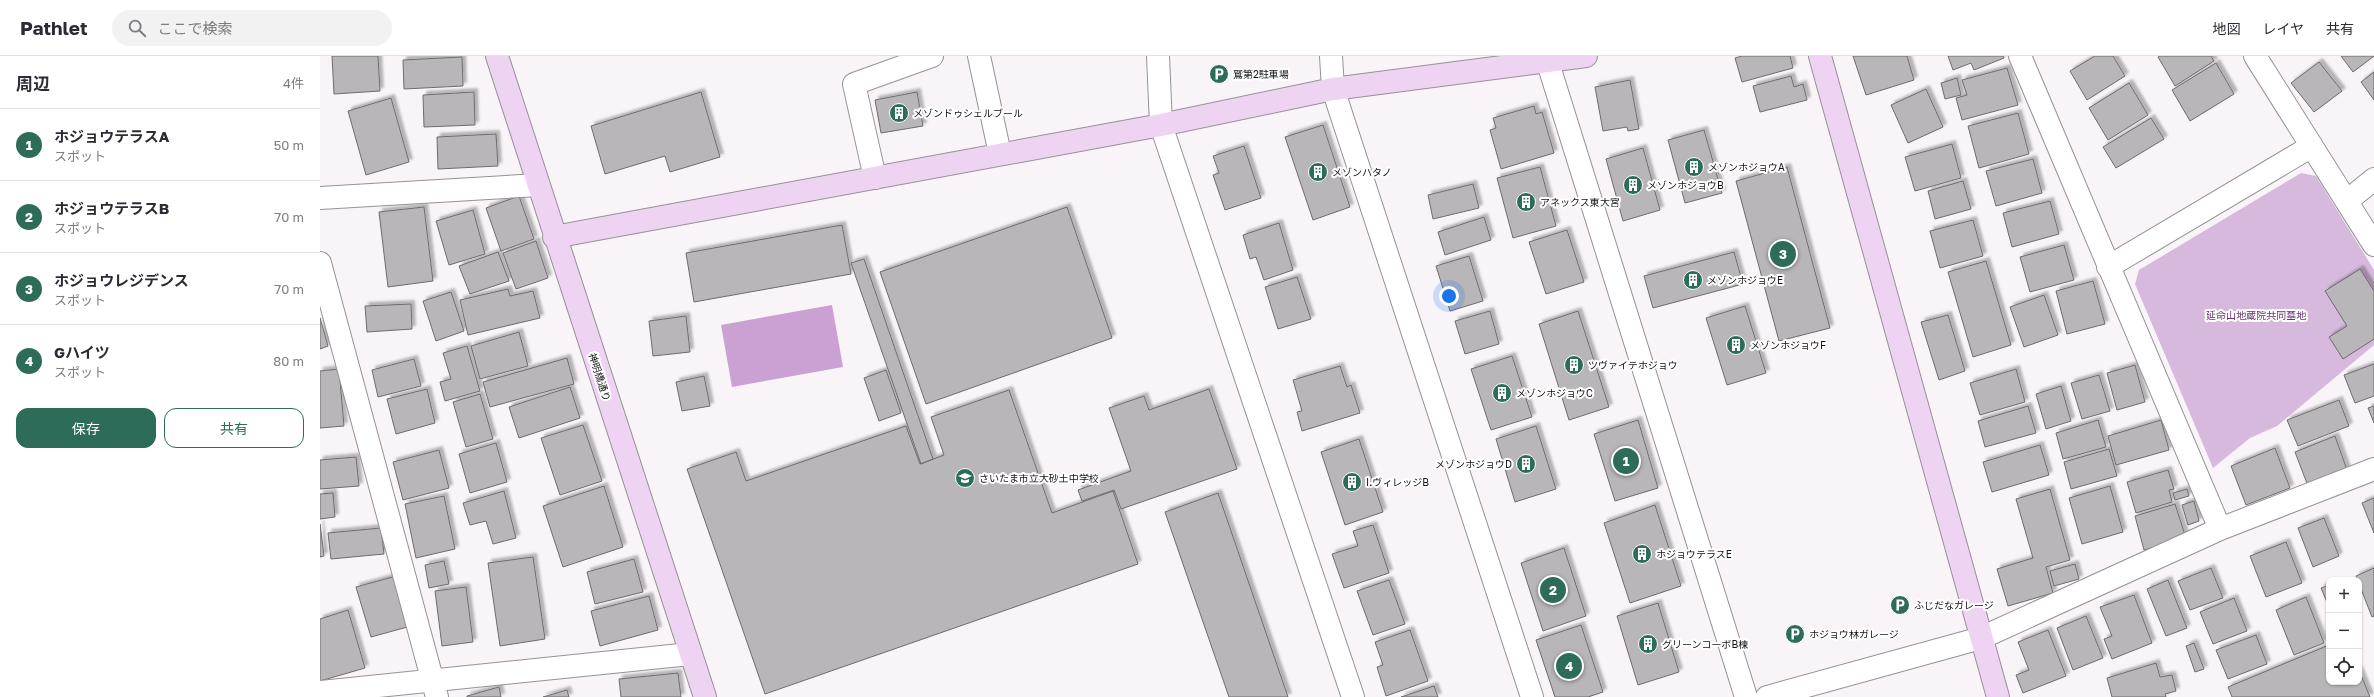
<!DOCTYPE html>
<html lang="ja">
<meta charset="utf-8">
<style>
body{margin:0;font-family:"Golos Text","Noto Sans JP",sans-serif;background:#f2f2f3;color:#2b2b33}
.controls{position:absolute;right:12px;bottom:12px;display:grid;overflow:hidden;border-radius:8px;box-shadow:0 1px 3px #0004}
.controls button{width:36px;height:36px;display:grid;place-items:center;padding:0;border:0;border-bottom:1px solid #e1e1e2;background:#fff;color:#2b2b33;font:20px sans-serif}
.you{position:absolute;left:1129px;top:240px;width:14px;height:14px;margin:-10px;border:3px solid #fff;border-radius:50%;background:#1a73e8;box-shadow:0 0 0 6px #1a73e833}
.badge{display:grid;place-items:center;width:26px;height:26px;border-radius:50%;background:#2d6c59;color:#fff;font-size:13px;font-weight:700}
.pin{position:absolute;translate:-50% -50%;border:2px solid #fff;box-shadow:0 1px 4px #0006}
.list{margin:0;padding:0;list-style:none}
h2{display:flex;justify-content:space-between;align-items:center;height:52px;margin:0;padding:0 16px;font-size:17px}
h2 small{font-size:13px;font-weight:400;color:#7c7c81}
.list li{display:grid;grid-template-columns:26px 1fr auto;gap:12px;align-items:center;box-sizing:border-box;height:72px;padding:0 16px;border-top:1px solid #e1e1e2}
.list b{display:block;font-size:15px;white-space:nowrap}
.list p{margin:0;font-size:13px;white-space:nowrap;color:#7c7c81}
.list em{font-size:13px;font-style:normal;color:#7c7c81}
.actions{display:flex;gap:8px;padding:12px 16px}
.actions a{flex:1;padding:9px 0;border:1px solid #2d6c59;border-radius:12px;text-align:center;font-size:14px;color:#2d6c59}
.actions .main{background:#2d6c59;color:#fff}
.icon{flex:none;width:22px;height:22px;fill:none;stroke:currentColor;stroke-width:2;stroke-linecap:round;stroke-linejoin:round}
.map{position:relative;flex:none;width:2054px;height:641px;overflow:hidden}
header{display:flex;align-items:center;gap:24px;box-sizing:border-box;height:56px;padding:0 20px;background:#fff;border-bottom:1px solid #e1e1e2}
header strong{font-size:19px}
nav{display:flex;gap:22px;margin-inline-start:auto;font-size:14px}
.search{width:280px;height:36px;background:#f2f2f3;display:flex;align-items:center;gap:10px;box-sizing:border-box;padding:0 14px;border-radius:22px;color:#7c7c81;font-size:15px}
main{display:flex}
aside{flex:1;background:#fff}
.map>svg:first-child{display:block}
.green{fill:#d7b9dd}
.water{fill:#cba1d3}
.building{fill:#b9b6ba;stroke:#6e6b6e;filter:url(#shadow)}
.lines{fill:none;stroke-linecap:round;stroke-linejoin:round}
.street-casing{stroke:#959296;stroke-width:24}
.secondary-casing{stroke:#959296;stroke-width:24}
.street{stroke:#fff;stroke-width:22}
.secondary{stroke:#eed3f3;stroke-width:22}
.labels{text-anchor:middle;dominant-baseline:central;stroke-width:4;stroke-linejoin:round;paint-order:stroke}
.poi-label{font-size:10px;fill:#131213;stroke:#fff;text-anchor:start}
.park-label{font-size:10px;fill:#673471;stroke:#fff}
.street-label{font-size:10px;fill:#131213;stroke:#fff}
</style>
<header>
<strong>Pathlet</strong>
<div class="search"><svg class="icon" aria-label="search" viewBox="0 0 24 24"><circle cx="10" cy="10" r="6"/><path d="M15 15l6 6"/></svg>ここで検索</div>
<nav><a>地図</a><a>レイヤ</a><a>共有</a></nav>
</header>
<main>
<aside>
<h2>周辺<small>4件</small></h2>
<ul class="list">
<li><span class="badge">1</span><div><b>ホジョウテラスA</b><p>スポット</p></div><em>50 m</em></li>
<li><span class="badge">2</span><div><b>ホジョウテラスB</b><p>スポット</p></div><em>70 m</em></li>
<li><span class="badge">3</span><div><b>ホジョウレジデンス</b><p>スポット</p></div><em>70 m</em></li>
<li><span class="badge">4</span><div><b>Gハイツ</b><p>スポット</p></div><em>80 m</em></li>
</ul>
<div class="actions"><a class="main">保存</a><a>共有</a></div>
</aside>
<div class="map">
<svg width="2054" height="641" viewBox="0 0 2054 641">
<defs>
<filter id="shadow"><feDropShadow dx="3.5" dy="-3.5" stdDeviation="1" flood-color="#0004"/></filter>
</defs>
<rect width="100%" height="100%" fill="#f8f4f8"/>
<!-- green -->
<path class="green" d="M1981,117L1996,120L2054,214V289L1957,370L1930,382L1893,412L1815,228L1819,214Z"/>
<!-- water -->
<path class="water" d="M512,249L523,311L412,331L401,269Z"/>
<!-- building -->
<path class="building" d="M12,0H58L60,35L14,38Z
M1422,0H1470L1473,12L1422,26L1415,2Z
M1533,0H1587L1594,24L1546,39Z
M1628,0H1683L1684,2L1654,14L1651,7L1633,14Z
M1775,0H1793L1805,20L1767,44L1750,15Z
M1840,0H1891L1894,5L1855,30L1838,1Z
M2021,0H2054L2033,16Z
M142,1L143,30L84,33L83,4Z
M1999,6L2022,35L1994,56L1971,27Z
M1896,7L1914,38L1870,65L1852,34Z
M1687,12L1698,49L1642,64L1636,42L1647,39L1642,24Z
M2054,16V44L2041,26Z
M1471,20L1474,31L1483,28L1487,44L1440,56L1433,30Z
M1637,22L1641,39L1625,43L1621,27Z
M1310,24L1319,73L1308,75L1307,71L1283,75L1275,31Z
M1809,27L1828,59L1788,84L1769,52Z
M1606,33L1623,71L1588,87L1571,49Z
M154,36L155,69L104,71L103,39Z
M381,36L400,101L350,116L345,100L285,118L271,70Z
M597,36L603,70L561,77L555,44Z
M71,42L89,106L46,119L28,55Z
M1214,50L1216,58L1222,56L1234,97L1181,113L1170,74L1176,72L1173,62Z
M1698,57L1709,98L1659,112L1648,70Z
M1831,62L1844,83L1796,112L1783,91Z
M1003,69L1030,151L993,164L965,81Z
M1384,74L1402,137L1365,147L1348,84Z
M176,78L178,110L118,113L117,81Z
M1632,88L1641,122L1595,135L1585,101Z
M924,90L941,142L905,154L893,119L899,117L893,100Z
M1323,92L1340,154L1303,165L1286,103Z
M1713,103L1722,137L1676,150L1666,115Z
M1220,111L1236,170L1193,182L1177,122Z
M1467,111L1510,272L1459,285L1416,125Z
M1643,125L1651,153L1615,163L1608,135Z
M1153,128L1159,152L1113,163L1108,139Z
M199,140L214,183L181,195L166,152Z
M1730,145L1739,178L1692,191L1683,157Z
M104,151L113,225L68,231L59,156Z
M747,151L792,282L606,348L560,216Z
M153,154L165,198L129,209L116,165Z
M1164,161L1171,184L1125,199L1118,176Z
M1653,164L1663,200L1620,212L1610,175Z
M959,167L973,214L944,224L936,201L930,203L923,179Z
M522,169L531,218L374,246L366,197Z
M1247,174L1264,226L1226,238L1209,186Z
M216,185L228,222L196,233L183,197Z
M1744,189L1754,224L1710,236L1700,201Z
M178,196L189,225L150,238L139,210Z
M1414,196L1423,228L1333,252L1324,220Z
M1149,200L1163,245L1130,255L1116,210Z
M544,203L613,403L601,408L531,207Z
M1666,205L1691,289L1653,301L1628,216Z
M2040,213L2054,235V283L2023,303L2009,281L2027,270L2005,235Z
M977,221L991,263L958,273L945,231Z
M1773,225L1785,268L1747,278L1736,235Z
M188,233L190,240L213,235L220,262L148,279L140,244Z
M131,236L144,275L116,285L103,245Z
M1724,239L1738,279L1704,291L1690,251Z
M91,248L92,273L47,276L45,250Z
M1425,250L1446,317L1407,329L1386,262Z
M1170,255L1179,288L1145,298L1135,265Z
M1258,255L1289,351L1249,364L1219,268Z
M1628,259L1645,315L1619,324L1601,266Z
M366,260L370,296L333,300L329,265Z
M0,262L8,290L0,293Z
M199,276L208,310L160,323L151,290Z
M147,290L160,335L125,345L120,326L131,323L123,297Z
M1192,300L1212,361L1171,374L1151,313Z
M247,302L254,328L170,351L163,326Z
M94,303L101,330L58,341L52,314Z
M2054,308V340L2035,347L2024,319Z
M1815,309L1825,346L1797,354L1787,317Z
M1020,310L1027,331L1031,329L1040,357L982,375L977,356L982,355L973,324Z
M19,313L24,370L0,372V315Z
M1696,313L1705,346L1660,359L1650,327Z
M566,314L581,357L559,365L544,322Z
M1779,319L1790,355L1762,363L1751,327Z
M384,320L390,350L362,355L356,326Z
M1741,330L1751,365L1726,373L1716,338Z
M250,331L260,362L199,382L189,351Z
M107,333L115,367L76,378L67,343Z
M889,333L917,413L801,453L794,434L762,445L758,434L811,415L789,352L824,340L829,354Z
M689,334L732,457L793,435L818,508L445,638L367,413L416,396L426,425L586,370L600,408L624,399L611,361Z
M160,338L173,383L146,391L133,346Z
M2019,344L2029,370L1978,390L1967,364Z
M1708,350L1716,377L1665,391L1658,365Z
M2054,350V367L2048,352Z
M1318,364L1338,432L1295,445L1274,378Z
M1778,364L1786,391L1743,403L1736,377Z
M1841,364L1849,394L1796,409L1788,380Z
M263,369L282,425L240,439L221,382Z
M1216,370L1236,433L1195,446L1176,383Z
M2015,380L2027,414L1988,430L1975,396Z
M1039,383L1063,456L1025,469L1001,396Z
M176,387L187,426L150,437L139,398Z
M1720,389L1729,419L1672,436L1663,406Z
M1955,392L1970,432L1926,449L1911,410Z
M1789,393L1797,420L1751,433L1744,406Z
M119,394L129,432L83,444L73,406Z
M36,401L39,430L0,433V404Z
M1848,414L1854,433L1849,434L1852,446L1816,457L1807,426Z
M284,430L303,491L243,511L223,450Z
M1790,430L1803,476L1762,488L1749,442Z
M1730,433L1750,504L1726,511L1733,537L1688,550L1677,513L1713,502L1696,443Z
M1867,433L1869,440L1855,444L1853,437Z
M184,435L196,482L173,488L166,465L150,469L143,447Z
M13,437L15,461L0,463V438Z
M898,437L968,641H909L845,456Z
M124,440L135,493L96,502L85,448Z
M2054,442V477L2042,447Z
M1874,445L1879,465L1868,469L1862,449Z
M1855,448L1866,482L1824,494L1815,460Z
M1335,449L1361,530L1310,547L1284,467Z
M2004,462L2019,500L1993,511L1978,472Z
M0,468L4,500L0,501Z
M1053,469L1069,517L1024,532L1012,498L1038,490L1033,475Z
M61,472L64,498L11,503L8,477Z
M1966,486L1982,527L1946,541L1930,500Z
M1244,492L1266,560L1223,575L1201,507Z
M213,501L225,583L180,590L168,507Z
M314,503L323,536L275,548L267,516Z
M124,505L129,528L109,532L105,509Z
M1755,508L1759,523L1734,530L1730,515Z
M1891,512L1903,542L1870,554L1858,525Z
M2054,512V560L2052,561L2036,520Z
M76,520L91,570L51,581L36,531Z
M1069,524L1085,568L1053,579L1037,535Z
M1848,524L1867,572L1846,580L1827,533Z
M2009,529V551L2001,532Z
M146,531L153,586L122,590L115,535Z
M1814,539L1832,587L1792,603L1784,583L1792,580L1780,551Z
M329,540L338,574L280,590L271,555Z
M1986,541L2004,587L1974,599L1956,554Z
M1914,542L1927,575L1893,588L1880,556Z
M1338,547L1359,616L1318,629L1297,560Z
M28,554L45,612L0,625V563Z
M1766,560L1783,602L1753,614L1737,572Z
M1261,569L1283,636L1268,641H1235L1216,584Z
M1090,574L1108,625L1066,640L1057,611L1063,609L1055,586Z
M1728,574L1746,620L1703,637L1696,619L1709,614L1698,586Z
M1936,579L1947,608L1908,623L1896,594Z
M1874,587L1884,613L1875,616L1866,590Z
M2009,589V626H2039V614L2050,641H1912L1908,631Z
M1836,607L1840,621L1852,619L1856,635L1845,638L1846,641H1792L1787,622Z
M358,617L361,641H301L299,623Z
M1114,630L1118,641H1081Z
M179,631L181,641H147V640Z
M247,634L249,641H223Z"/>
<g class="lines">
<defs>
<path id="street" d="M659,0L680,98
M838,0L841,69L1033,641
M1011,0L1013,33L1212,641
M1700,0L1900,473
M1935,0L2054,189
M1228,7L1426,641
M555,122L534,28L612,0
M0,142L218,129
M2027,145L2054,123
M0,207L117,641
M1788,211L1992,90
M0,636L370,598
M1447,641L1661,582L1900,473L2054,413"/>
<path id="secondary" d="M177,0L385,641
M1500,0L1678,641
M234,181L841,69L1013,33L1266,0"/>
</defs>
<!-- street casing -->
<use href="#street" class="street-casing"/>
<!-- secondary casing -->
<use href="#secondary" class="secondary-casing"/>
<!-- street -->
<use href="#street" class="street"/>
<!-- secondary -->
<use href="#secondary" class="secondary"/>
</g>
<!-- icons -->
<defs>
<symbol id="parking-disc" viewBox="-11 -11 22 22"><circle r="9.5" fill="#2d6c59" stroke="#fff"/><path d="M-3.5-5.5H1a3.5 3.5 0 0 1 0 7H-1V5.5H-3.5ZM-1-3.4V-.6H.8a1.4 1.4 0 0 0 0-2.8Z" fill="#fff"/></symbol>
<symbol id="building-disc" viewBox="-11 -11 22 22"><circle r="9.5" fill="#2d6c59" stroke="#fff"/><path d="M-4-6H4V6H1V3H-1V6H-4ZM-2.5-4.3h1.7v1.8h-1.7ZM.8-4.3h1.7v1.8H.8ZM-2.5-1h1.7V.8h-1.7ZM.8-1h1.7V.8H.8Z" fill="#fff"/></symbol>
<symbol id="school-disc" viewBox="-11 -11 22 22"><circle r="9.5" fill="#2d6c59" stroke="#fff"/><path d="M0-5L7-2L0 1L-7-2ZM-4 1L0 2.5L4 1V4Q0 6-4 4Z" fill="#fff"/></symbol>
</defs>
<g fill-rule="evenodd">
<use href="#parking-disc" x="888" y="7" width="22" height="22"/>
<use href="#building-disc" x="568" y="46" width="22" height="22"/>
<use href="#building-disc" x="1363" y="100" width="22" height="22"/>
<use href="#building-disc" x="987" y="105" width="22" height="22"/>
<use href="#building-disc" x="1302" y="118" width="22" height="22"/>
<use href="#building-disc" x="1195" y="135" width="22" height="22"/>
<use href="#building-disc" x="1362" y="213" width="22" height="22"/>
<use href="#building-disc" x="1405" y="278" width="22" height="22"/>
<use href="#building-disc" x="1243" y="298" width="22" height="22"/>
<use href="#building-disc" x="1171" y="326" width="22" height="22"/>
<use href="#building-disc" x="1195" y="397" width="22" height="22"/>
<use href="#school-disc" x="634" y="411" width="22" height="22"/>
<use href="#building-disc" x="1021" y="415" width="22" height="22"/>
<use href="#building-disc" x="1311" y="487" width="22" height="22"/>
<use href="#parking-disc" x="1569" y="538" width="22" height="22"/>
<use href="#parking-disc" x="1464" y="567" width="22" height="22"/>
<use href="#building-disc" x="1317" y="577" width="22" height="22"/>
</g>
<g class="labels">
<!-- poi labels -->
<g class="poi-label">
<text x="913" y="18">鷲第2駐車場</text>
<text x="593" y="57">メゾンドゥシェルブール</text>
<text x="1388" y="111">メゾンホジョウA</text>
<text x="1012" y="116">メゾンハタノ</text>
<text x="1327" y="129">メゾンホジョウB</text>
<text x="1220" y="146">アネックス東大宮</text>
<text x="1387" y="224">メゾンホジョウE</text>
<text x="1430" y="289">メゾンホジョウF</text>
<text x="1268" y="309">ツヴァイテホジョウ</text>
<text x="1196" y="337">メゾンホジョウC</text>
<text x="1192" y="408" text-anchor="end">メゾンホジョウD</text>
<text x="659" y="422">さいたま市立大砂土中学校</text>
<text x="1046" y="426">I.ヴィレッジB</text>
<text x="1336" y="498">ホジョウテラスE</text>
<text x="1594" y="549">ふじだなガレージ</text>
<text x="1489" y="578">ホジョウ林ガレージ</text>
<text x="1342" y="588">グリーンコーポB棟</text>
</g>
<!-- park labels -->
<g class="park-label">
<text x="1936" y="259">延命山地蔵院共同墓地</text>
</g>
<!-- street labels -->
<g class="street-label">
<text transform="translate(280 321) rotate(72)">神明橋通り</text>
</g>
</g>
</svg>
<div class="controls">
<button>+</button>
<button>−</button>
<button><svg class="icon" aria-label="locate" viewBox="0 0 24 24"><circle cx="12" cy="12" r="6"/><path d="M12 2v4M12 18v4M2 12h4M18 12h4"/></svg></button>
</div>
<div class="you"></div>
<div class="pin badge" style="left:1306px;top:405px">1</div>
<div class="pin badge" style="left:1233px;top:534px">2</div>
<div class="pin badge" style="left:1463px;top:198px">3</div>
<div class="pin badge" style="left:1249px;top:610px">4</div>
</div>
</main>
